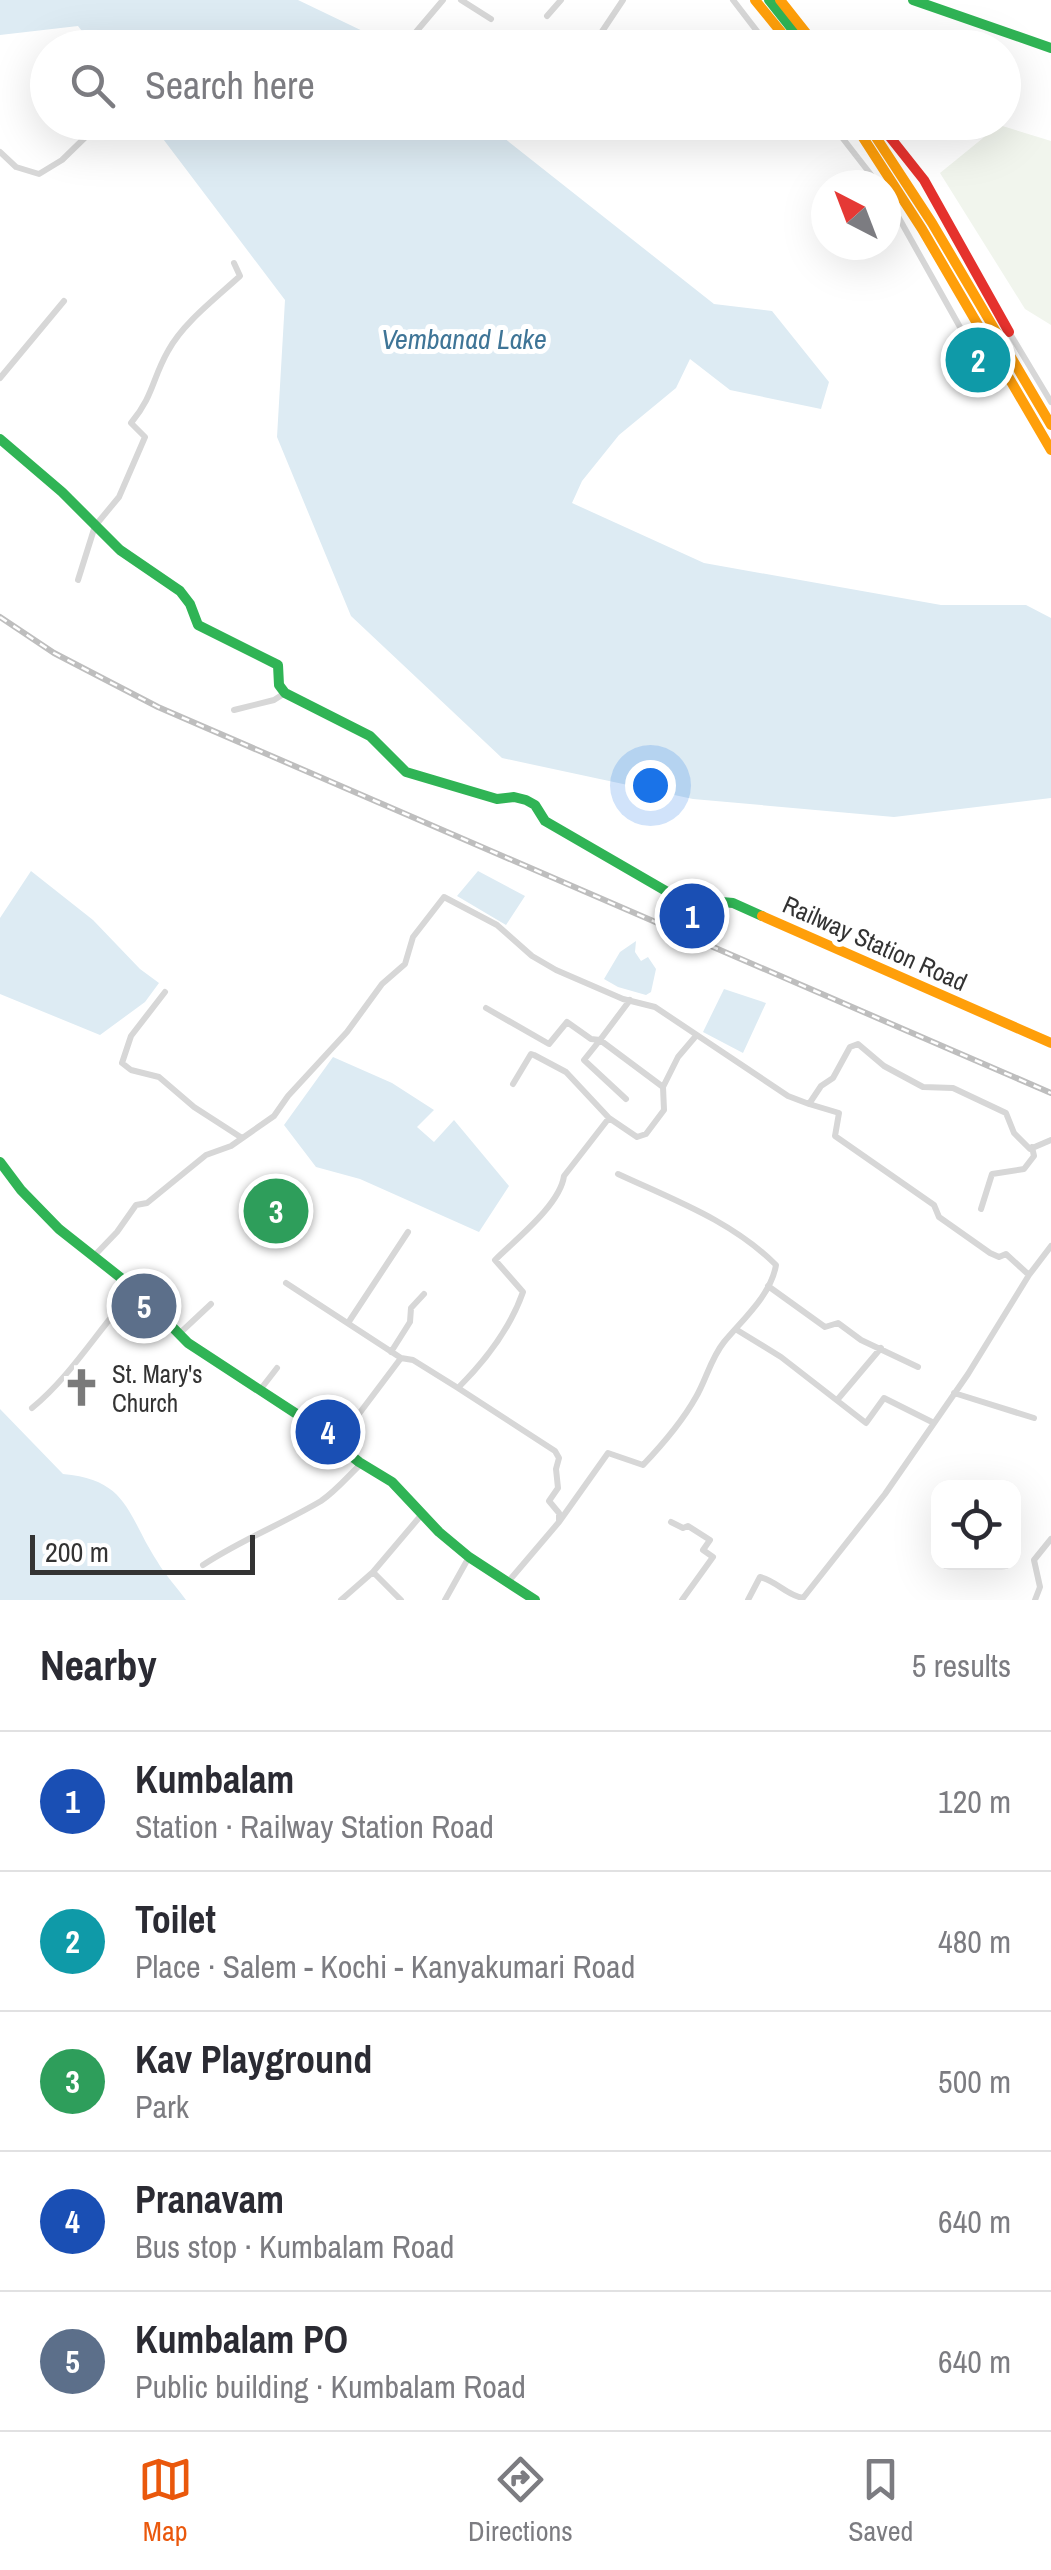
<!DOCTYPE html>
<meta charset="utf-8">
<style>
body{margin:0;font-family:"Archivo Narrow",sans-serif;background:#f7f7f7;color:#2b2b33}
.controls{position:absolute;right:30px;bottom:30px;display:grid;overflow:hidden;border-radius:20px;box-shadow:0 10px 40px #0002}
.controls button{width:90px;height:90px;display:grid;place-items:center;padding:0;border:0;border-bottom:2px solid #e1e1e2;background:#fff;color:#2b2b33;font:50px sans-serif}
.compass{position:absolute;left:811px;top:170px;width:90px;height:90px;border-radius:50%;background:#fff;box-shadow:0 10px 40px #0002;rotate:318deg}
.scale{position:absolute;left:30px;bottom:25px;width:225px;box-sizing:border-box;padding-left:10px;border:5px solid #333;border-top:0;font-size:28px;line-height:35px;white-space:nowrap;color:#333;-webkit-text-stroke:8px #fff;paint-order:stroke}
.you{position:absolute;left:650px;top:785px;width:35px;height:35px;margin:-25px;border:8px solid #fff;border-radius:50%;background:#1a73e8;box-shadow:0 0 0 15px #1a73e833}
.badge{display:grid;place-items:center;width:65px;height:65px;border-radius:50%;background:#ea580c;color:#fff;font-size:32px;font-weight:700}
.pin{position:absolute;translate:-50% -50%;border:5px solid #fff;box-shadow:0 2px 10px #0006}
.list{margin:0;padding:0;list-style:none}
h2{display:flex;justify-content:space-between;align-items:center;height:130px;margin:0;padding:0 40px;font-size:42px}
h2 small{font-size:32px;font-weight:400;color:#7c7c81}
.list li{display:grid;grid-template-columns:65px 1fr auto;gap:30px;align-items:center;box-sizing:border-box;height:140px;padding:0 40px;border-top:2px solid #e1e1e2}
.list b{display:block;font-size:38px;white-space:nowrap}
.list p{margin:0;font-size:32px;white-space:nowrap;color:#7c7c81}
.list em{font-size:32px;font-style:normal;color:#7c7c81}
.icon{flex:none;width:55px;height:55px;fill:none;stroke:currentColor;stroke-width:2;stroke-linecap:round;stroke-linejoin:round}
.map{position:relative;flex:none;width:1051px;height:1600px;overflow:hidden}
.search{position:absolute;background:#fff;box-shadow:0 10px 40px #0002;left:30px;right:30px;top:30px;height:110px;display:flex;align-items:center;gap:25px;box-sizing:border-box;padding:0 35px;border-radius:55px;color:#7c7c81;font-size:38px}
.sheet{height:830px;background:#fff}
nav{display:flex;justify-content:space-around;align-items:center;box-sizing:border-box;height:140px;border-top:2px solid #e1e1e2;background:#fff;font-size:28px;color:#7c7c81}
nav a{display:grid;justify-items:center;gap:5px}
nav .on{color:#ea580c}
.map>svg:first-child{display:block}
.green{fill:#f1f5ed}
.water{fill:#ddebf3}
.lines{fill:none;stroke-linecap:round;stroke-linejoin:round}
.street{stroke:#d7d7d7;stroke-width:6}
.fast{stroke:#30b455;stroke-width:10}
.slow{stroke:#ff9f0a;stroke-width:10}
.jam{stroke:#e5322d;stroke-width:10}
.rail-casing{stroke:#bebebe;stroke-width:6}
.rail{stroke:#fff;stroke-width:2.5;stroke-dasharray:8;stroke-linecap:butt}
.labels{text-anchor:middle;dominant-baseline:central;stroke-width:10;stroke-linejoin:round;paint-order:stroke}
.street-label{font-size:25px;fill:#333;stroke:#fff}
.poi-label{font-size:25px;fill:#333;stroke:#fff;text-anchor:start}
.water-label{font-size:28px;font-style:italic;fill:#3f7597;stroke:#fff}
</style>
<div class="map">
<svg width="1051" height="1600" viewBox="0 0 1051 1600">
<rect width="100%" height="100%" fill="#fff"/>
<!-- green -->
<path class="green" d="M999,125L1051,141V325L1025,309L940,173Z"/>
<!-- water -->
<path class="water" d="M0,0H298L396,47H94L78,26L0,35Z
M151,123H485L714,304L772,311L829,382L821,409L730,390L690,359L676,388L619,435L582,481L572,503L704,563L941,605H1026L1051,618V798L894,817L693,799L502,758L351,616L277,437L285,300Z
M31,871L93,920L140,969L159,983L145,1002L100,1035L0,994V918Z
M478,871L525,896L506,925L457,896Z
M636,941L635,952L641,961L648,957L656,969L651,992L646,995L618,987L604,979L620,952Z
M724,989L766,1003L743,1053L703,1032Z
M333,1057L392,1083L434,1110L417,1127L434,1142L454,1120L509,1186L479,1232L360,1179L316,1167L284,1125Z
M0,1409L63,1474C129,1480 127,1515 157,1561C165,1575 177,1587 186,1600H0Z"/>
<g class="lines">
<!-- street -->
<path class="street" d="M461,0L491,19
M733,0L770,48
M547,16L561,0
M404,46L443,0
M591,48L623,0
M830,122L879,185
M0,152L16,167L39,174L62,160L101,122
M886,195L965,336
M1009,332L1051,402
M0,378L64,301
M78,580L95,526L119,497L145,437L131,423C154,395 152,379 168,351C183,323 216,298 240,276L234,263
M234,710L274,700L285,693
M165,992L131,1036L122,1063L131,1070L159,1077L194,1107L242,1138
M486,1008L549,1044L567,1022L591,1039L600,1040L630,1000
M513,1084L531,1054L534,1055L566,1072L609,1118
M626,1099L584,1060L600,1040L663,1087
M809,1104L839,1113L835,1136L934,1205L939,1217L990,1253L999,1257L1006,1254L1029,1275
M981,1209L992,1174L1024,1169L1034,1156L1032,1147
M94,1256L117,1232L136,1205L147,1203L206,1155L231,1146L274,1116L288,1096L347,1032L382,984L405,964L413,937L444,897L497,925L532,956L556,970L623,999L655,1007L788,1096L809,1104L821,1086L833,1078L850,1047L858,1044L884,1066L923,1087L953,1088L1006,1113L1014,1133L1030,1149L1051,1140
M286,1283L401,1358
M768,1286L825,1327L838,1323L861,1340L918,1367
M348,1323L408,1232
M737,1330L781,1357L866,1423L884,1398L932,1422
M180,1333L211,1304
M391,1352L410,1322L411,1308L424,1294
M458,1388L555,1451L559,1458L556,1469L558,1488L549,1501L559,1513V1520
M260,1390L277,1368
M954,1393L1034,1418
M838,1399L881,1348
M32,1408C77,1371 104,1318 146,1279
M337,1443L401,1358L413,1360L458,1388C486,1360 510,1329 523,1292L495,1260C515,1240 560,1205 564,1176L609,1118L637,1137L646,1134L664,1110L663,1087L678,1057L695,1037
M671,1522L683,1528L688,1526L710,1540L703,1550L713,1557L682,1600
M203,1565C241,1540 282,1524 321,1501C336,1491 349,1475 362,1463
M508,1582L559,1522L608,1453L643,1465C663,1444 682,1422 696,1397C706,1380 711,1358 724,1342C743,1319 771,1295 776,1265C732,1221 674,1200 618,1174
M341,1600L373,1572
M401,1600L373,1572L423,1513
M445,1600L469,1557
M748,1600L760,1577C777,1581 786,1595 803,1598L885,1494L968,1374L1029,1275L1051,1246
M1035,1600L1040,1587L1034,1560L1051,1539"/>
<!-- fast -->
<path class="fast" d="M769,0L807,48
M913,0L1051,48
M0,439L62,492L120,550L180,591L190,604L198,625L278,665L279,685L285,693L370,736L406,772L497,799L514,797L526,800L535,805L545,821L678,898L733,903L762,916
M0,1162L21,1190L59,1229L135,1289L188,1343L312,1424L359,1462L392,1482L439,1532L469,1557L535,1600"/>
<!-- slow -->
<path class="slow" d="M755,0L794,48
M780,0L818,48
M853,122L922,229L1051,450
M866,122L932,223L1051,425
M762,916L1051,1043"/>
<!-- jam -->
<path class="jam" d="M878,122L924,180L1009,332"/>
<defs>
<path id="rail" d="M0,617L54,653L158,707L1051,1093"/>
</defs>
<!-- rail casing -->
<use href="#rail" class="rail-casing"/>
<!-- rail -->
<use href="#rail" class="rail"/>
</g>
<!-- icons -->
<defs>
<symbol id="church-bare" viewBox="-9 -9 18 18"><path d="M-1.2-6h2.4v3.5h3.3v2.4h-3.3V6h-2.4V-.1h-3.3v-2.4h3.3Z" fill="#7a7a7a" stroke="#fff" stroke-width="2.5" paint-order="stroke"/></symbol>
</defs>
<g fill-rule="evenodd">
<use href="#church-bare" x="54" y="1360" width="55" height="55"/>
</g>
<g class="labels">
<!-- street labels -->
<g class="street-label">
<text transform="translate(875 943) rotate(24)">Railway Station Road</text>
</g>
<!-- poi labels -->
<g class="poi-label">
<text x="112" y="1374">St. Mary's<tspan x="112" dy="29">Church</tspan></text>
</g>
<!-- water labels -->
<g class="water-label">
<text x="464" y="339">Vembanad Lake</text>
</g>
</g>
</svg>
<div class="controls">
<button><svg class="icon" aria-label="locate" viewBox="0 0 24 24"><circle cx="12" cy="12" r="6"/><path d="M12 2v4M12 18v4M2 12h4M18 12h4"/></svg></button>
</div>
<svg class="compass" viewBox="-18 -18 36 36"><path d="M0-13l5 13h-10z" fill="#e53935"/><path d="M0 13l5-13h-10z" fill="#7c7c81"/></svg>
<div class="scale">200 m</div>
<div class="you"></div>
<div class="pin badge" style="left:692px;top:916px;background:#1a4fb4">1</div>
<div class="pin badge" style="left:978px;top:360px;background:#0f9aa8">2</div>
<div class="pin badge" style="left:276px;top:1211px;background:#2e9e5b">3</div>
<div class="pin badge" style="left:328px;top:1432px;background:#1a4fb4">4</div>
<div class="pin badge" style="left:144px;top:1306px;background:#5c6f8a">5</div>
<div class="search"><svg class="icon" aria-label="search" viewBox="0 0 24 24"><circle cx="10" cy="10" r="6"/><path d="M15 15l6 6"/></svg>Search here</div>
</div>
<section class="sheet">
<h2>Nearby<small>5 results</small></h2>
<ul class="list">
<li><span class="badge" style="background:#1a4fb4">1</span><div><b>Kumbalam</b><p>Station · Railway Station Road</p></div><em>120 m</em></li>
<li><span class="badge" style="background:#0f9aa8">2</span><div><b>Toilet</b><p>Place · Salem - Kochi - Kanyakumari Road</p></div><em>480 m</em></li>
<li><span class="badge" style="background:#2e9e5b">3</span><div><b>Kav Playground</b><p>Park</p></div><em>500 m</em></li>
<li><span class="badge" style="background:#1a4fb4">4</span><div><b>Pranavam</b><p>Bus stop · Kumbalam Road</p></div><em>640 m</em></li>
<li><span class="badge" style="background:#5c6f8a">5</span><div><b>Kumbalam PO</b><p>Public building · Kumbalam Road</p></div><em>640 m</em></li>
</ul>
</section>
<nav>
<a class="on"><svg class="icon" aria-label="map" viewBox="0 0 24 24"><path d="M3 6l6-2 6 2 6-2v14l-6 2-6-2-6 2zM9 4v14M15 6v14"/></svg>Map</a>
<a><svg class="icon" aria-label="directions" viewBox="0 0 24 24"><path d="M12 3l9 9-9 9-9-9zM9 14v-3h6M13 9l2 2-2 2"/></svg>Directions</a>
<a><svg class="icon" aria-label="saved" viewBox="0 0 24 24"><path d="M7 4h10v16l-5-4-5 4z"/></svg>Saved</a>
</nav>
